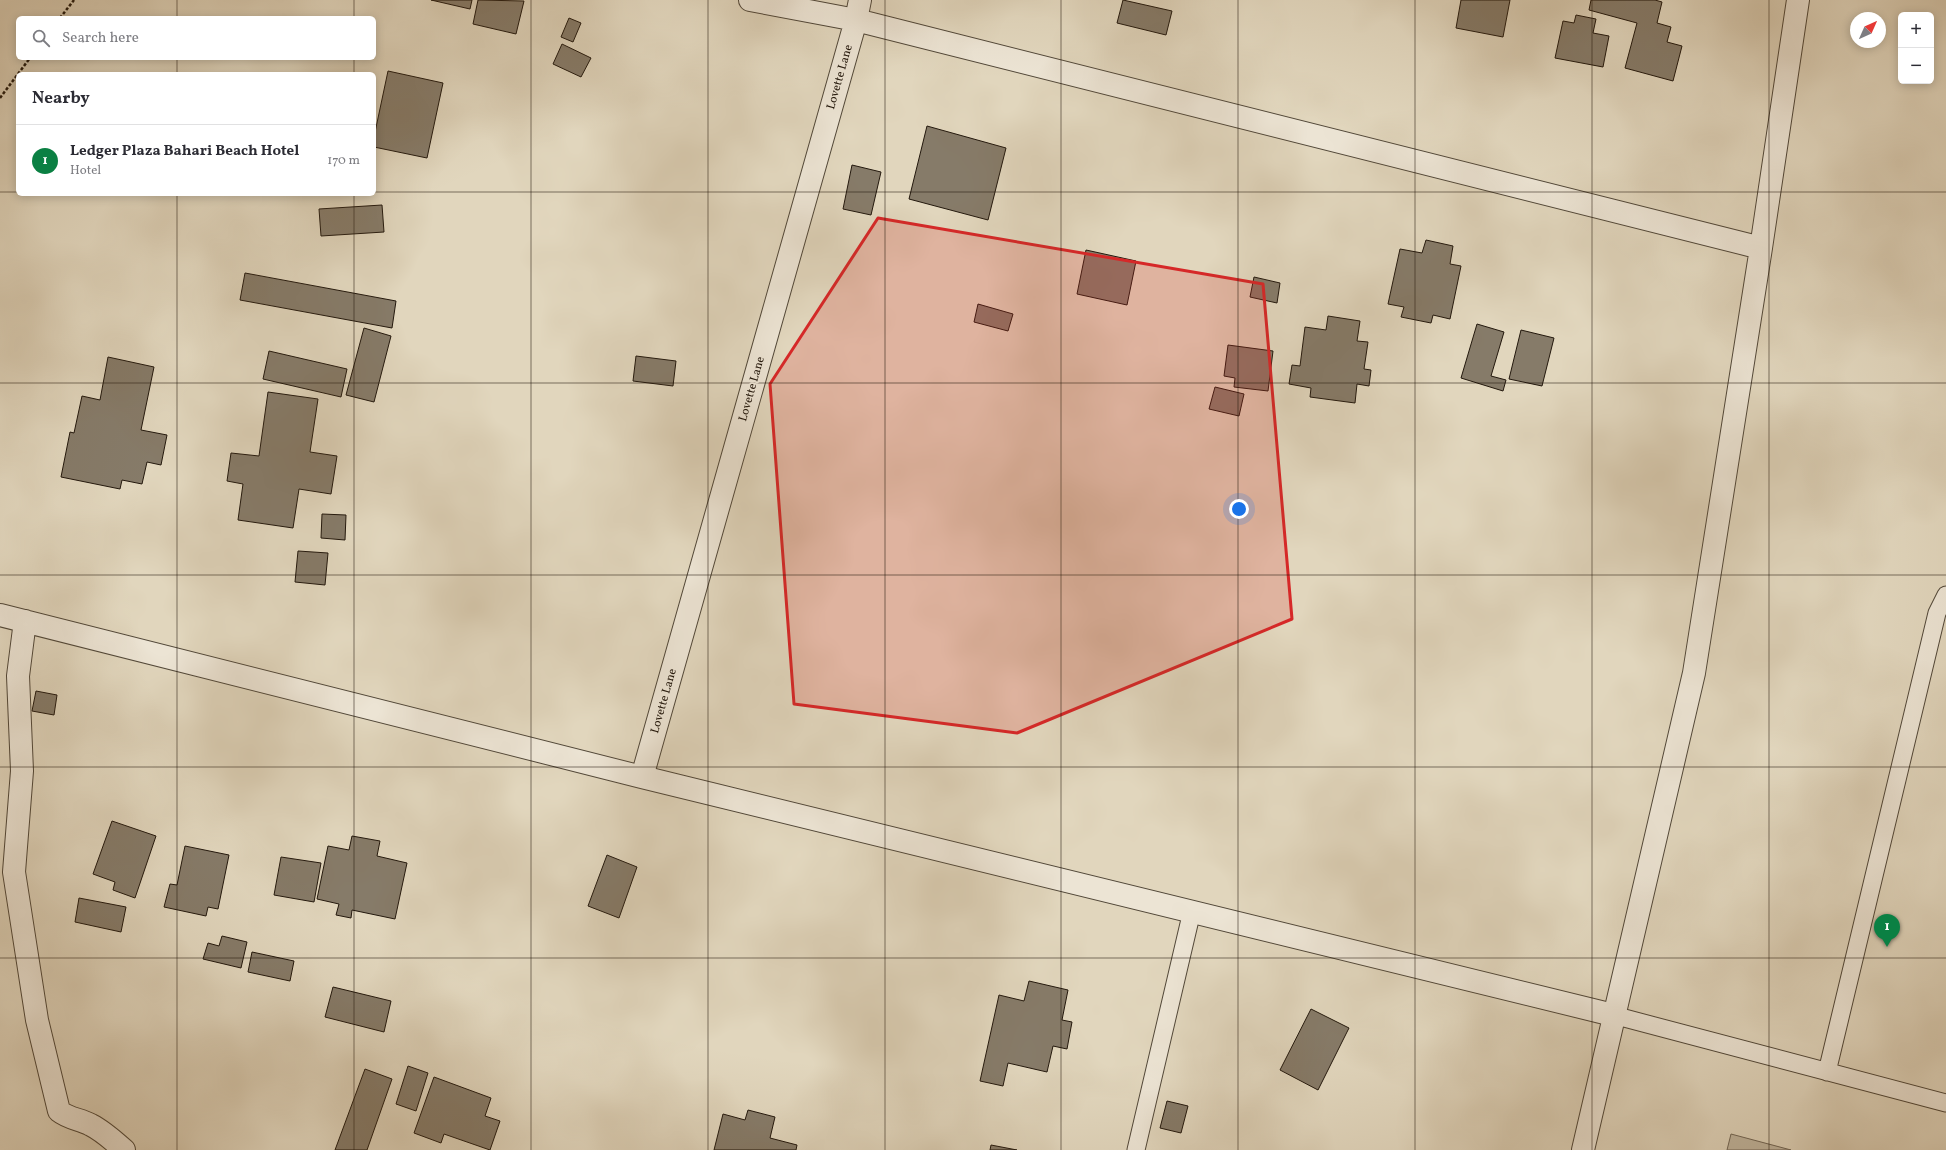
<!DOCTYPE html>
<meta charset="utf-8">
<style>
body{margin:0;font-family:Vollkorn,serif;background:#f2f2f3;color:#2b2b33}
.controls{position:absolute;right:12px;top:12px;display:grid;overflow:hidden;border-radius:6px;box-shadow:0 2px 10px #0003}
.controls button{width:36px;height:36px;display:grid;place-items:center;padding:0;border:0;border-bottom:1px solid #e1e1e2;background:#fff;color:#2b2b33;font:20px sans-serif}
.compass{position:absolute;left:1850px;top:12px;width:36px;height:36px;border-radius:50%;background:#fff;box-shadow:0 2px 10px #0003;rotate:45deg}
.you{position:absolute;left:1239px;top:509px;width:14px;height:14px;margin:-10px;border:3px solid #fff;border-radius:50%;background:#1a73e8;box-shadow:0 0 0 6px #1a73e833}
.badge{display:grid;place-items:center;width:26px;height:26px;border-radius:50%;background:#0b8043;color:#fff;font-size:13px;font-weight:700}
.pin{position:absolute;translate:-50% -33px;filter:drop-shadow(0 1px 2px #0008)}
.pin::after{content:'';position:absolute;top:21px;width:14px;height:12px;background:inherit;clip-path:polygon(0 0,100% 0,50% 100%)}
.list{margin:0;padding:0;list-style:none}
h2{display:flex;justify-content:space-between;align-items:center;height:52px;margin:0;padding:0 16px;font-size:17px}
h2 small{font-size:13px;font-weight:400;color:#7c7c81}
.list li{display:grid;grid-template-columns:26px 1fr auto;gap:12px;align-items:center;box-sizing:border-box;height:72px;padding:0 16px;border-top:1px solid #e1e1e2}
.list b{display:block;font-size:15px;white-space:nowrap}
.list p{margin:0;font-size:13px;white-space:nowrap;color:#7c7c81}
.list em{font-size:13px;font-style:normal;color:#7c7c81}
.icon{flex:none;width:22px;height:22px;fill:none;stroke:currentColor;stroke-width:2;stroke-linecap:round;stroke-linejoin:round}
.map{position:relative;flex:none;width:1946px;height:1150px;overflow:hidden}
.search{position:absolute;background:#fff;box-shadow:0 2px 10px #0003;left:16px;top:16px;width:360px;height:44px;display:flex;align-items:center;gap:10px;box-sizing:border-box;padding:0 14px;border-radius:6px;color:#7c7c81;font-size:15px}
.panel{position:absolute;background:#fff;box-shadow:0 2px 10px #0003;left:16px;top:72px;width:360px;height:124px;border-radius:6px}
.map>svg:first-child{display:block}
.green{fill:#c1b69f;stroke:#726756}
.building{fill:#867b69;stroke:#23180d}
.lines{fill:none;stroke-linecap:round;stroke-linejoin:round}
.service-casing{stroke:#524839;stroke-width:19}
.minor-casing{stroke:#524839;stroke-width:24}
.path{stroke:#23180d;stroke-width:2.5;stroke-dasharray:3 2;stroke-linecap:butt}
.service{stroke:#ece4d4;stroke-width:17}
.minor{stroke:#ece4d4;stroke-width:22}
.marked{fill:#d62828;fill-opacity:0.2;stroke:#d62828;stroke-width:3;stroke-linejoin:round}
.grid{fill:none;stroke:#23180d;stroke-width:1;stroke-opacity:0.55}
.labels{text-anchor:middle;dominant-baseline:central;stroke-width:3.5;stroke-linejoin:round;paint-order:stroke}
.street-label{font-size:12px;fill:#23180d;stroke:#ece4d4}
</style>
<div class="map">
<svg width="1946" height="1150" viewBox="0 0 1946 1150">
<rect width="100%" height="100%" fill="#e1d6bd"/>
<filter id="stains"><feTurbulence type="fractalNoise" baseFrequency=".005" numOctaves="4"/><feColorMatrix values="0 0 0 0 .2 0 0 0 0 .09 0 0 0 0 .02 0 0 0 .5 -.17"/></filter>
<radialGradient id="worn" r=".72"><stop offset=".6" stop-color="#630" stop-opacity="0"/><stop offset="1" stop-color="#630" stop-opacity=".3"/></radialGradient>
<!-- green -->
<path class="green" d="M1731,1134L1791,1150H1727Z"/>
<!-- building -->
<path class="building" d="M431,0H472L470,9Z
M478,0L524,1L516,34L473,24Z
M1123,0L1172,11L1166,35L1117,23Z
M1461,0H1510L1503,37L1456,28Z
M1591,0H1655L1662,2L1657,23L1671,27L1667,42L1682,46L1673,81L1625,68L1637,23L1589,10Z
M1576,15L1596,19L1593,33L1609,36L1603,67L1555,58L1563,21L1574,23Z
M569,18L581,23L573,42L561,37Z
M562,44L591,58L581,77L553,64Z
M388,71L443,83L427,158L374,147V137Z
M927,126L1006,148L988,220L909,199Z
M852,165L881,172L871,215L843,209Z
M382,205L384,232L321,236L319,209Z
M1426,240L1453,246L1450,264L1461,266L1450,319L1433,315L1431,323L1401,317L1404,307L1388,304L1400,249L1422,253Z
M1086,250L1136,261L1127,305L1077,294Z
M245,273L396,301L392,328L240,300Z
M1254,277L1280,283L1277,303L1250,297Z
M978,304L1013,314L1008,331L974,322Z
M1328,316L1360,321L1357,341L1368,342L1364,369L1371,370L1369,386L1357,384L1355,403L1310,397L1311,388L1289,384L1292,365L1300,366L1305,327L1326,330Z
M1477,324L1504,332L1491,376L1506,380L1503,391L1461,378Z
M364,328L391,336L374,402L346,395Z
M1521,330L1554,338L1542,386L1509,379Z
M1228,345L1273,351L1268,391L1234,387L1235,378L1224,376Z
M269,351L347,369L341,397L263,379Z
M636,356L676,361L673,386L633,381Z
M108,357L154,367L141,430L167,435L161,465L147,462L142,484L122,480L120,489L61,477L70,432L74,433L82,396L100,400Z
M1215,387L1244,394L1239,416L1209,409Z
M268,392L318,399L310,452L337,456L331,494L299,489L293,528L238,520L243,484L227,481L231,453L259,456Z
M322,514L346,515L345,540L321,538Z
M298,551L328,553L325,585L295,582Z
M36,691L57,695L54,715L32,711Z
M112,821L156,836L135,898L113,890L115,882L93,874Z
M352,836L380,841L377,856L407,863L395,919L352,910L351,918L336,915L339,904L317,899L328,846L349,850Z
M185,846L229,855L218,909L208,907L206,916L164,907L170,884L177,885Z
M607,855L637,867L619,918L588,906Z
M281,857L321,863L314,902L274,895Z
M79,898L126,907L121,932L75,922Z
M222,936L247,942L241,968L203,959L208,943L219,946Z
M252,952L294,961L290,981L248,972Z
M1029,981L1068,990L1062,1020L1072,1022L1067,1049L1053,1046L1047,1072L1008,1063L1003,1086L980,1081L999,995L1024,1001Z
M333,987L391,1001L384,1032L325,1017Z
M1311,1009L1349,1028L1318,1090L1280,1070Z
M408,1066L428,1073L416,1111L396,1104Z
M365,1069L392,1079L367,1150H335Z
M434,1077L491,1098L485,1116L500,1121L490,1150L444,1134L441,1143L414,1133Z
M1167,1101L1188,1106L1181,1133L1160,1128Z
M748,1110L775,1117L770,1138L797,1145L796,1150H714L723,1114L745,1120Z
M991,1145L1017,1150H990Z"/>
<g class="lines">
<defs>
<path id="service" d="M1613,1015L1946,1103
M1827,1072L1937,613L1946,595
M1136,1150L1192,911"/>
<path id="minor" d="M750,0L856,20L1761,248
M0,615L642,777L1613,1015
M25,621L18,676L22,771L14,872L37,1020L59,1111C69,1119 80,1119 91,1125C103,1131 114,1141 124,1150
M642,777L856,20L860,0
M1583,1150L1694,673L1761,248L1798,0"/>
</defs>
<!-- service casing -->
<use href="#service" class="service-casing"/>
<!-- minor casing -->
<use href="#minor" class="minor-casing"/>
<!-- path -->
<path class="path" d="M60,18L74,0
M18,74L30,58
M0,98L18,74"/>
<!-- service -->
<use href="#service" class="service"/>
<!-- minor -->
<use href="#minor" class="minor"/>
</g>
<!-- marked area -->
<path class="marked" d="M878,218L1263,284L1292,619L1017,733L794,704L770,384Z"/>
<!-- grid -->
<path class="grid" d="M177,0V18M354,0V18M531,0V1150M708,0V1150M885,0V1150M1061,0V1150M1238,0V1150M1415,0V1150M1592,0V1150M1769,0V1150M177,58V74M354,58V74M0,192H18M374,192H1946M177,194V1150M354,194V1150M0,383H1946M0,575H1946M0,767H1946M0,958H1946"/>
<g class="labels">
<!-- street labels -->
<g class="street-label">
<text transform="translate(840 77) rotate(-74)">Lovette Lane</text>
<text transform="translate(752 389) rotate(-74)">Lovette Lane</text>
<text transform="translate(664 701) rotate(-74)">Lovette Lane</text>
</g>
</g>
<rect width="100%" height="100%" filter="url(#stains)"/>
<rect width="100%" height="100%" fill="url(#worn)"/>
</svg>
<div class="controls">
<button>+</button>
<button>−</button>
</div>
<svg class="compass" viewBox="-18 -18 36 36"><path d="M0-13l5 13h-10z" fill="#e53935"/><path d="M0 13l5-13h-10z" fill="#7c7c81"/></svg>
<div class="you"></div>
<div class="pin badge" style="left:1887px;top:947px">1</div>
<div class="search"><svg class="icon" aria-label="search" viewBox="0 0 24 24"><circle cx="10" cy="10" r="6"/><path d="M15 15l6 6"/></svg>Search here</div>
<section class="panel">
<h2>Nearby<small></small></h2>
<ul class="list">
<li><span class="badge">1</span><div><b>Ledger Plaza Bahari Beach Hotel</b><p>Hotel</p></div><em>170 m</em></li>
</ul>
</section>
</div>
